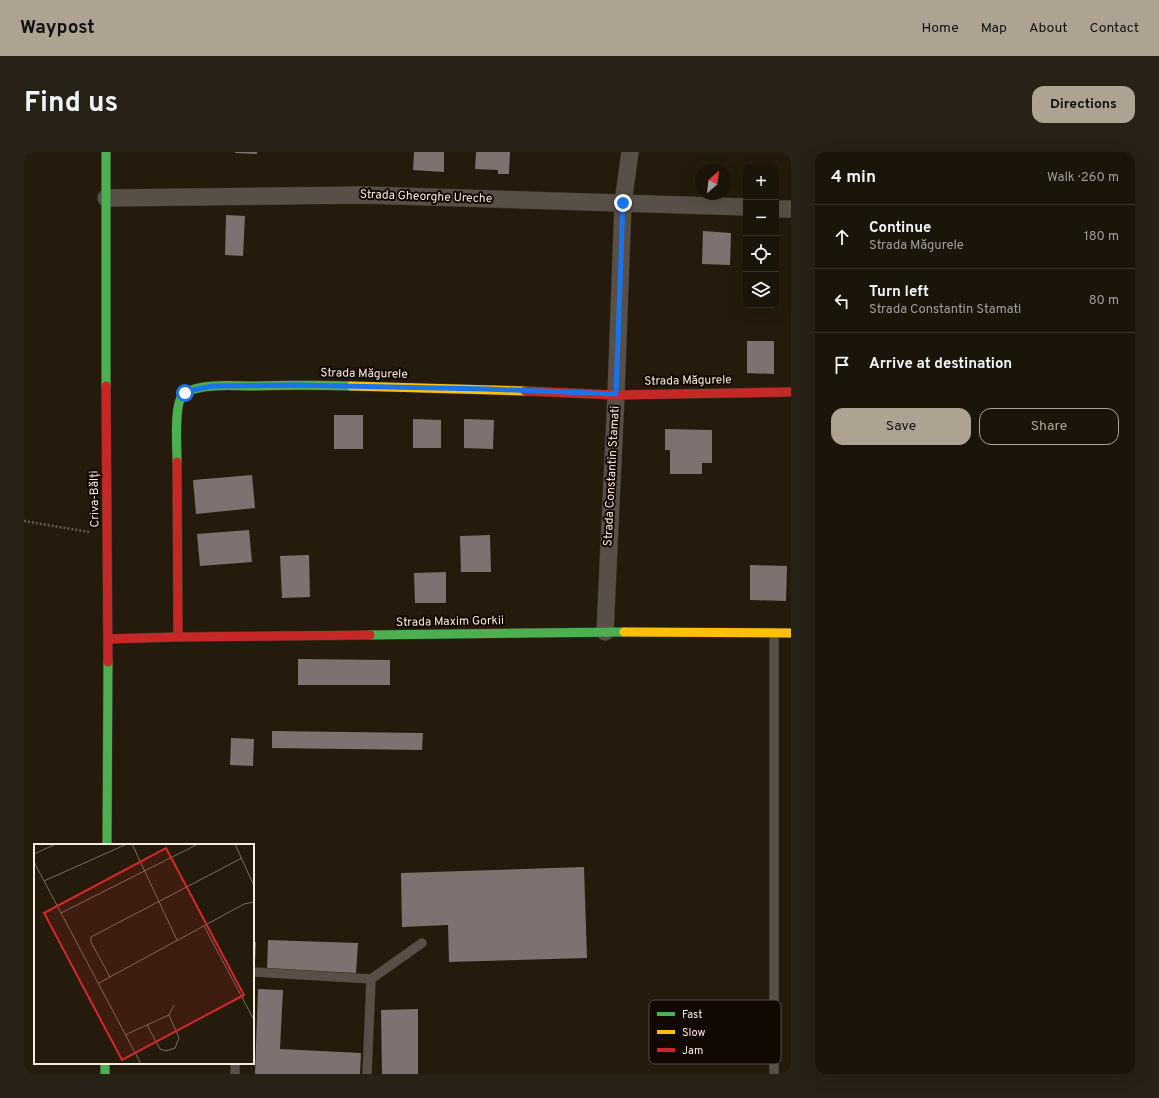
<!DOCTYPE html>
<meta charset="utf-8">
<style>
body{margin:0;font-family:Overpass,sans-serif;background:#282117;color:#f1f3f6}
.controls{position:absolute;right:12px;top:12px;display:grid;overflow:hidden;border-radius:8px;box-shadow:0 4px 16px #0002}
.controls button{width:36px;height:36px;display:grid;place-items:center;padding:0;border:0;border-bottom:1px solid #39332a;background:#1b1409;color:#f1f3f6;font:20px sans-serif}
.compass{position:absolute;left:671px;top:12px;width:36px;height:36px;border-radius:50%;background:#1b1409;box-shadow:0 4px 16px #0002;rotate:28deg}
.stop{position:absolute;width:12px;height:12px;margin:-9px;border:3px solid #1a73e8;border-radius:50%;background:#fff}
.stop.end{background:#1a73e8;border-color:#fff;box-shadow:0 1px 4px #0008}
.list{margin:0;padding:0;list-style:none}
h2{display:flex;justify-content:space-between;align-items:center;height:52px;margin:0;padding:0 16px;font-size:17px}
h2 small{font-size:13px;font-weight:400;color:#a09e9c}
.list li{display:grid;grid-template-columns:26px 1fr auto;gap:12px;align-items:center;box-sizing:border-box;height:64px;padding:0 16px;border-top:1px solid #39332a}
.list b{display:block;font-size:15px;white-space:nowrap}
.list p{margin:0;font-size:13px;white-space:nowrap;color:#a09e9c}
.list em{font-size:13px;font-style:normal;color:#a09e9c}
.actions{display:flex;gap:8px;padding:12px 16px}
.actions a{flex:1;padding:9px 0;border:1px solid #aea293;border-radius:12px;text-align:center;font-size:14px;color:#aea293}
.actions .main{background:#aea293;color:#111}
.icon{flex:none;width:22px;height:22px;fill:none;stroke:currentColor;stroke-width:2;stroke-linecap:round;stroke-linejoin:round}
.map{position:relative;flex:none;width:767px;height:922px;overflow:hidden;border-radius:12px}
header{display:flex;align-items:center;gap:24px;box-sizing:border-box;height:56px;padding:0 20px;background:#aea293;color:#111}
header strong{font-size:19px}
nav{display:flex;gap:22px;margin-inline-start:auto;font-size:14px}
.intro{display:flex;align-items:center;justify-content:space-between;box-sizing:border-box;height:96px;padding:0 24px}
h1{margin:0;font-size:28px}
.button{padding:10px 18px;border-radius:12px;background:#aea293;color:#111;font-size:14px;font-weight:700}
main{display:flex;gap:24px;padding:0 24px}
aside{flex:1;background:#1b1409;border-radius:12px;box-shadow:0 4px 16px #0002}
.map>svg:first-child{display:block}
.building{fill:#7d7270}
.lines{fill:none;stroke-linecap:round;stroke-linejoin:round}
.lane-casing{stroke:#3c342b;stroke-width:10}
.street-casing{stroke:#3c342b;stroke-width:18}
.fast-casing{stroke:#3c342b;stroke-width:10}
.slow-casing{stroke:#3c342b;stroke-width:10}
.jam-casing{stroke:#3c342b;stroke-width:10}
.path{stroke:#635c52;stroke-width:2.5;stroke-dasharray:2 2;stroke-linecap:butt}
.lane{stroke:#585046;stroke-width:9}
.street{stroke:#585046;stroke-width:17}
.fast{stroke:#4caf50;stroke-width:9}
.slow{stroke:#ffc107;stroke-width:9}
.jam{stroke:#c62828;stroke-width:9}
.route{stroke:#1a73e8;stroke-width:5}
.labels{text-anchor:middle;dominant-baseline:central;stroke-width:4;stroke-linejoin:round;paint-order:stroke}
.street-label{font-size:12px;fill:#f9ebdc;stroke:#110802}
.inset-road{fill:none;stroke:#796e5f;stroke-width:1}
.view{fill:#d62828;fill-opacity:0.15;stroke:#d62828;stroke-width:2}
.inset-edge{fill:none;stroke:#f9ebdc;stroke-width:2}
.key{fill:#110802;stroke:#574c43;stroke-width:1}
.key-label{font-size:11px;fill:#f9ebdc}
</style>
<header>
<strong>Waypost</strong>
<nav><a>Home</a><a>Map</a><a>About</a><a>Contact</a></nav>
</header>
<div class="intro"><h1>Find us</h1><a class="button">Directions</a></div>
<main>
<div class="map">
<svg width="767" height="922" viewBox="0 0 767 922">
<rect width="100%" height="100%" fill="#241b0c"/>
<!-- building -->
<path class="building" d="M211,0H233V2L211,1Z
M390,0H420V20L389,18Z
M452,0H486L485,22H474V18L451,17Z
M202,63L221,64L219,104L201,103Z
M679,79L707,81L706,113L678,112Z
M723,189H750V222L723,221Z
M310,263H339V297H310Z
M389,267L417,268V296H389Z
M440,267L470,268L469,297L440,296Z
M641,277L688,278V311H678V322H646V298H641Z
M228,323L231,356L172,362L169,328Z
M225,378L228,410L176,414L173,382Z
M466,383L467,420H437L436,384Z
M285,403L286,445L258,446L256,404Z
M726,413L763,414L762,449L726,448Z
M422,420V451H391L390,421Z
M274,507L366,508V533H274Z
M248,579L399,581L398,598L248,596Z
M207,586L230,587L229,614L206,613Z
M560,715L563,806L425,810L424,773L378,775L377,721Z
M244,788L334,791L332,821L243,818Z
M229,790H232L231,810H229Z
M234,837L259,838L256,897L337,901L336,922H231Z
M394,857V922H358L357,858Z"/>
<g class="lines">
<defs>
<path id="lane" d="M750,481V922
M229,820L347,827L398,791
M211,911V922
M343,922L347,827"/>
<path id="street" d="M82,46L341,43L722,55
M752,57H767
M581,480L592,243L599,51L606,0"/>
<path id="fast" d="M82,0V234
M153,310C153,295 150,254 158,244C164,236 180,235 189,234C202,233 216,234 229,234C262,233 294,233 327,234
M346,483L600,480
M83,693L84,510
M81,911V922"/>
<path id="slow" d="M327,234L501,239
M600,480L767,481"/>
<path id="jam" d="M82,234L84,510
M501,239L592,243L767,240
M153,310L154,485
M84,487L154,485L346,483"/>
</defs>
<!-- lane casing -->
<use href="#lane" class="lane-casing"/>
<!-- street casing -->
<use href="#street" class="street-casing"/>
<!-- fast casing -->
<use href="#fast" class="fast-casing"/>
<!-- slow casing -->
<use href="#slow" class="slow-casing"/>
<!-- jam casing -->
<use href="#jam" class="jam-casing"/>
<!-- path -->
<path class="path" d="M0,369L65,380"/>
<!-- lane -->
<use href="#lane" class="lane"/>
<!-- street -->
<use href="#street" class="street"/>
<!-- fast -->
<use href="#fast" class="fast"/>
<!-- slow -->
<use href="#slow" class="slow"/>
<!-- jam -->
<use href="#jam" class="jam"/>
</g>
<g class="lines">
<!-- route -->
<path class="route" d="M161,241L168,238L189,234L270,233L462,237L592,242L599,51"/>
</g>
<g class="labels">
<!-- street labels -->
<g class="street-label">
<text transform="translate(402 45) rotate(2)">Strada Gheorghe Ureche</text>
<text transform="translate(340 222) rotate(1)">Strada Măgurele</text>
<text transform="translate(664 229) rotate(-1)">Strada Măgurele</text>
<text transform="translate(588 324) rotate(-87)">Strada Constantin Stamati</text>
<text transform="translate(71 347) rotate(-91)">Criva-Bălți</text>
<text transform="translate(426 470) rotate(-1)">Strada Maxim Gorkii</text>
</g>
</g>
<!-- overview -->
<g transform="translate(10 692)">
<rect width="220" height="220" fill="#241b0c"/>
<path class="inset-road" d="M98,0L143,96M201,0L220,42M0,10L22,0M0,18L107,220M10,37L93,0M27,69L164,0M170,82L220,176M76,133L57,98V93L208,14M65,139L210,60L220,58M113,181L126,205L132,207L141,204L145,194L135,171M91,191L135,171L140,161"/>
<path class="view" d="M132,4L210,151L88,216L10,69Z"/>
<rect width="220" height="220" class="inset-edge"/>
</g>
<!-- legend -->
<rect x="625" y="848" width="132" height="64" rx="6" class="key"/>
<rect x="633" y="860" width="18" height="4" fill="#4caf50"/>
<rect x="633" y="878" width="18" height="4" fill="#ffc107"/>
<rect x="633" y="896" width="18" height="4" fill="#c62828"/>
<g class="key-label">
<text x="658" y="866">Fast</text>
<text x="658" y="884">Slow</text>
<text x="658" y="902">Jam</text>
</g>
</svg>
<div class="controls">
<button>+</button>
<button>−</button>
<button><svg class="icon" aria-label="locate" viewBox="0 0 24 24"><circle cx="12" cy="12" r="6"/><path d="M12 2v4M12 18v4M2 12h4M18 12h4"/></svg></button>
<button><svg class="icon" aria-label="layers" viewBox="0 0 24 24"><path d="M12 4l9 5-9 5-9-5zM3 14l9 5 9-5"/></svg></button>
</div>
<svg class="compass" viewBox="-18 -18 36 36"><path d="M0-13l5 13h-10z" fill="#e53935"/><path d="M0 13l5-13h-10z" fill="#a09e9c"/></svg>
<div class="stop" style="left:161px;top:241px"></div>
<div class="stop end" style="left:599px;top:51px"></div>
</div>
<aside>
<h2>4 min<small>Walk · 260 m</small></h2>
<ul class="list">
<li><svg class="icon" aria-label="ahead" viewBox="0 0 24 24"><path d="M12 20V5M6 11l6-6 6 6"/></svg><div><b>Continue</b><p>Strada Măgurele</p></div><em>180 m</em></li>
<li><svg class="icon" aria-label="left" viewBox="0 0 24 24"><path d="M17 20v-9H6M10 6l-5 5 5 5"/></svg><div><b>Turn left</b><p>Strada Constantin Stamati</p></div><em>80 m</em></li>
<li><svg class="icon" aria-label="arrive" viewBox="0 0 24 24"><path d="M6 21V4h12l-3 4 3 4H6"/></svg><div><b>Arrive at destination</b></div></li>
</ul>
<div class="actions"><a class="main">Save</a><a>Share</a></div>
</aside>
</main>
